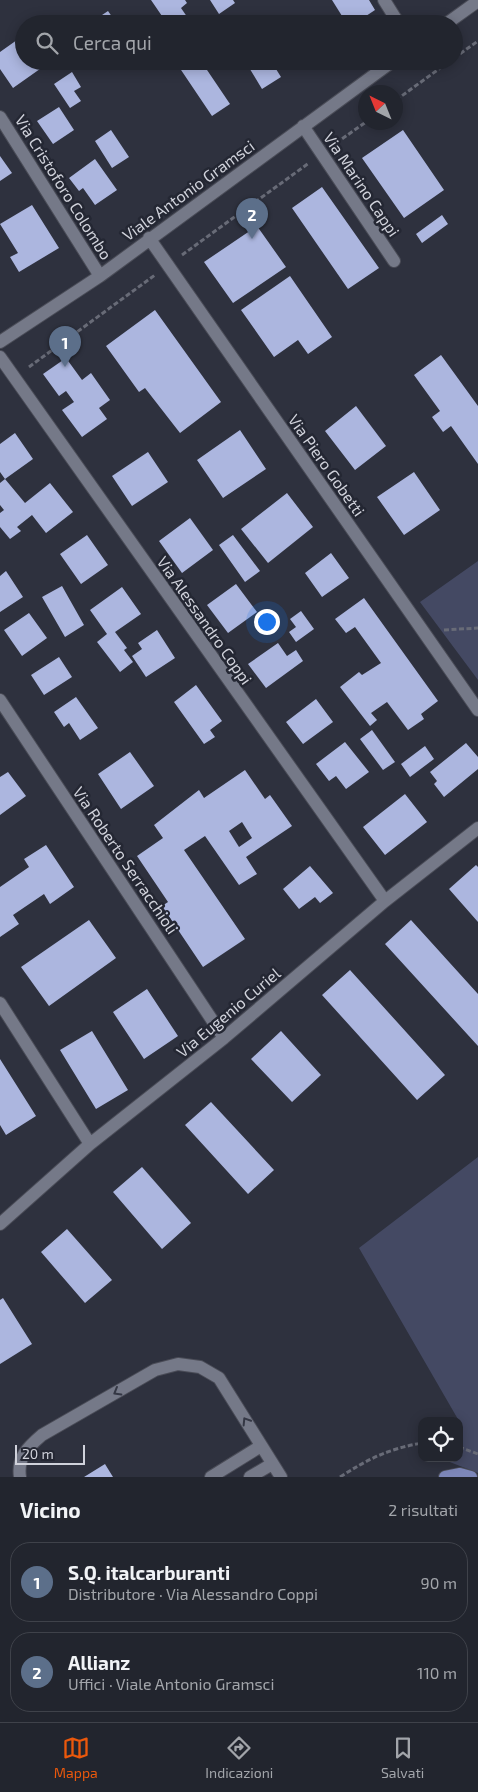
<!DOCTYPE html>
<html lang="it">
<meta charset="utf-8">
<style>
body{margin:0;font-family:"Exo 2",sans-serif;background:#2a2d36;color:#f1f3f6}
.controls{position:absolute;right:15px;bottom:15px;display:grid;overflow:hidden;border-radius:10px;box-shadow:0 2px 12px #0003}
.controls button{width:45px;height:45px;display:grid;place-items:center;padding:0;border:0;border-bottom:1px solid #3f424a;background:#22252e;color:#f1f3f6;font:25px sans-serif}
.compass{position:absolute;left:358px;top:85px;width:45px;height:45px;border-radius:50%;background:#22252e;box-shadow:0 2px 12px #0003;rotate:317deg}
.scale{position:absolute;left:15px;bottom:12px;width:70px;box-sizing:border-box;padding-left:5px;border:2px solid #d0d2db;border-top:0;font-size:14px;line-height:18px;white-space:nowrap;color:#d0d2db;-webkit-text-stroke:4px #242733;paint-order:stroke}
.you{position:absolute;left:266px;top:621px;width:18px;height:18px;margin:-12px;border:4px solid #fff;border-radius:50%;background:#1a73e8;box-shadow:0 0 0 8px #1a73e833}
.badge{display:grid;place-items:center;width:32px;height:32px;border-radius:50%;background:#ea580c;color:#fff;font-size:16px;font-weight:700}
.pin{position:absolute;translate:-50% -41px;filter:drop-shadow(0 1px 2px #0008)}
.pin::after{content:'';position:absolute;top:26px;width:18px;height:15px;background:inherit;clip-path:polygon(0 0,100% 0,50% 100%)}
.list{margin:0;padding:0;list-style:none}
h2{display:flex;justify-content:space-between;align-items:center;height:65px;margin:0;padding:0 20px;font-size:21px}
h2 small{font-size:16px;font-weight:400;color:#a2a5aa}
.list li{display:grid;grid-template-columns:32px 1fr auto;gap:15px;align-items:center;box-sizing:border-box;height:80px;margin:0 10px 10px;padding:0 10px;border:1px solid #3f424a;border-radius:20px}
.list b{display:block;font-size:19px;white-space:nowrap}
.list p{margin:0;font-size:16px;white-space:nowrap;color:#a2a5aa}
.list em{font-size:16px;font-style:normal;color:#a2a5aa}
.icon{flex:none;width:28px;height:28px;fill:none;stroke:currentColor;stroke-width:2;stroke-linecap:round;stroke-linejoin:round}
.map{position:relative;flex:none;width:478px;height:1477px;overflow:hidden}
.search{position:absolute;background:#22252e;box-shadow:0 2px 12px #0003;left:15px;right:15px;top:15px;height:55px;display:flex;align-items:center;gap:12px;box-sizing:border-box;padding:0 18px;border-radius:28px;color:#a2a5aa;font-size:19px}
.sheet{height:245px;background:#22252e}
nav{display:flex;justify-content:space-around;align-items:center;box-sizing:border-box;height:70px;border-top:1px solid #3f424a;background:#22252e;font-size:14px;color:#a2a5aa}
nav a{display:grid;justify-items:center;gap:2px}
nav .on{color:#ea580c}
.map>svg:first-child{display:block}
.green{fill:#444963}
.building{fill:#acb6df;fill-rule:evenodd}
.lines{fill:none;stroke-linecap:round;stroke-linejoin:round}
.minor-casing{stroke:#4a4c57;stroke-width:14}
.major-casing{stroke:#4a4c57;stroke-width:14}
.path{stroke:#686b77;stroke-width:3;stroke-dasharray:5 2.5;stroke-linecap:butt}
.minor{stroke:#757988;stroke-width:12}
.major{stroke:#7d87b9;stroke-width:12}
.oneway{stroke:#343744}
.labels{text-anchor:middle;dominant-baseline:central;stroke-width:5;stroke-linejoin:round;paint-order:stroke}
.street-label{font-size:16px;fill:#d0d2db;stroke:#242733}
</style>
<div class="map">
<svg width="478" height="1477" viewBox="0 0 478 1477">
<rect width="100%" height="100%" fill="#2e313e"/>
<!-- green -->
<path class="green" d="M478,561V680L420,602Z
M478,1157V1473L442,1459L459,1458V1421L359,1248Z"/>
<!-- building -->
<path class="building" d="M151,0H185L187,3L181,8L192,24H158L164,19Z
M210,0H233L235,3L219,14Z
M332,0H369L375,10L354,24H347Z
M108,11L117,24H94L93,21Z
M24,35V61H46L47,64L13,88L0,69V52Z
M79,61H98L85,70Z
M175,61H214L205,67L230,104L212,116Z
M245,61H271L281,77L262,89Z
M72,72L81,87L74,91L81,101L70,108L54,84Z
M59,107L74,130L53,144L37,121Z
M111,130L129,157L112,168L95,141Z
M403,130L444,190L404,218L362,158Z
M0,156L12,173L0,181Z
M95,159L117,190L95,205L83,188L79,191L69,178Z
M322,187L379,268L348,289L292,208Z
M32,205L59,248L19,272L10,257L18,253L0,224Z
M442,215L448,224L422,243L416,234Z
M257,226L286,267L233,303L204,262Z
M290,276L332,337L308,354L298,340L274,357L241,310Z
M155,310L221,402L180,433L145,388L139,392L106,346Z
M441,355L478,406V464L451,426L443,432L432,417L440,411L414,375Z
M66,358L82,380L91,373L110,400L99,408L107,419L82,437L62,410L74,402L66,391L59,396L43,374Z
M356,406L386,446L355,470L325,431Z
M240,430L266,469L223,498L197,460Z
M15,433L33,459L5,479L0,472V444Z
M148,452L168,482L132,506L112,476Z
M414,472L440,510L404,535L377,497Z
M5,479L25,503L50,483L73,512L46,533L32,515L17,527L21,531L10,539L0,527V513L4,510L0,505V483Z
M287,493L313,527L268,563L241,529Z
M190,518L213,550L182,573L159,541Z
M87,535L108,565L81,584L60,554Z
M233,535L260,571L245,582L219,545Z
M331,553L349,578L322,597L305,573Z
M6,571L23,597L0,612V576Z
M236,584L257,612L228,633L207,605Z
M62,586L84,625L65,637L42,597Z
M122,587L141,614L115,632L127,648L124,650L133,662L120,672L97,642L107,634L90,610Z
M364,598L438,701L421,714L424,719L408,730L387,702L371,713L377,720L370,726L340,687L359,672L362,675L381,663L355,627L346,633L335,619Z
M301,611L314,629L296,642L289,632L296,627L290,619Z
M29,613L47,638L22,656L4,630Z
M157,630L175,658L146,677L132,656L142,649L138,643Z
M278,643L287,656L296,650L303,661L266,688L248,664Z
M59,657L72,677L44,695L31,675Z
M196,685L222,721L210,730L215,737L204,744L174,702Z
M76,697L98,728L80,740L69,723L64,727L54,712Z
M316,699L333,722L303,744L286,722Z
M372,730L395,762L383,770L360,739Z
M345,742L369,772L346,789L336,776L329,781L316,764Z
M466,743L478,757V769L444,797L434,784L437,781L430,772Z
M425,746L434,759L410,777L401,764Z
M130,752L154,786L121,809L98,774Z
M245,770L265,799L270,795L292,826L246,857L257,874L239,885L205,836L184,850L245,939L203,967L162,906L168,902L137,856L163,838L154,825L199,790L204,798ZM242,822L252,838L239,847L229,831Z
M8,772L26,796L0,815V777Z
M405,794L427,822L385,855L363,827Z
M46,845L74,887L50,904L44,894L13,915L19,924L0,937V887L29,867L24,859Z
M476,865L478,867V922L449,889Z
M310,866L333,893L320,903L315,897L299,909L283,889Z
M89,920L116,958L49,1006L21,967Z
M411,920L478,994V1046L385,944Z
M350,970L445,1075L417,1100L322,995Z
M147,989L178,1036L144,1059L113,1012Z
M92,1031L128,1090L96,1109L60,1050Z
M281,1031L321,1075L292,1102L251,1059Z
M0,1059L36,1116L6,1135L0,1125Z
M211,1102L274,1170L248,1194L185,1125Z
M142,1167L191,1223L162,1249L113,1192Z
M67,1229L112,1280L85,1303L41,1252Z
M3,1298L32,1344L0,1364V1300Z
M105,1464L113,1477H84Z"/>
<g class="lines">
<defs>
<path id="minor" d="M384,0L399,24
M446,24L478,1
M0,117L100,276
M303,126L394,261
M149,238L478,710
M0,342L100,276L393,61
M0,357L385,901
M0,700L224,1038
M0,1003L90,1144
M0,1224L90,1144L224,1038L385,901L478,828
M20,1477C17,1457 28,1447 42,1435L155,1370L178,1364L200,1367L219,1378L281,1477
M211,1477L261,1446
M250,1477L272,1464"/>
<path id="major" d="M445,1477L460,1474L471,1477"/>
</defs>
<!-- minor casing -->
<use href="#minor" class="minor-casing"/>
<!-- major casing -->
<use href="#major" class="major-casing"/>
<!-- path -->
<path class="path" d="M454,58L478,41
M396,100L450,61
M336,143L366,122
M182,255L309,163
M29,367L155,275
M444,630L478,628
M459,1447L478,1454
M340,1477C368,1459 388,1449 422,1443"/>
<!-- minor -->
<use href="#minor" class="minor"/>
<!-- major -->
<use href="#major" class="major"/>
</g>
<!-- one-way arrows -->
<defs><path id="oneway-chevron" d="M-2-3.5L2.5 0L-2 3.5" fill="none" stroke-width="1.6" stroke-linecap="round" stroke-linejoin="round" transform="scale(1.25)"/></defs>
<g class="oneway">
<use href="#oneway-chevron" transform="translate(117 1392) rotate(150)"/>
<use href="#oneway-chevron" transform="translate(246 1421) rotate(-122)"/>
</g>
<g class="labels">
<!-- street labels -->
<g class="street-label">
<text transform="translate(362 184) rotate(56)">Via Marino Cappi</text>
<text transform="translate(64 187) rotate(58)">Via Cristoforo Colombo</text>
<text transform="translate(188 190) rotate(-36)">Viale Antonio Gramsci</text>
<text transform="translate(327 465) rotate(55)">Via Piero Gobetti</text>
<text transform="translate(205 620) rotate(55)">Via Alessandro Coppi</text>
<text transform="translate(126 860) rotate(56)">Via Roberto Serracchioli</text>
<text transform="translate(228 1012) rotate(-40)">Via Eugenio Curiel</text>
</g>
</g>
</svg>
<div class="controls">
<button><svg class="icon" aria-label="locate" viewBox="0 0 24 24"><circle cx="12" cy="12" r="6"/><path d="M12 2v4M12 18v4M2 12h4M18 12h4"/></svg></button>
</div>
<svg class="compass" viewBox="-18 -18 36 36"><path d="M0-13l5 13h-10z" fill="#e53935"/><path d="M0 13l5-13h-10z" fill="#a2a5aa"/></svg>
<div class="scale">20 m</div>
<div class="you"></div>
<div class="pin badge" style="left:65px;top:367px;background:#5c6f8a">1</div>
<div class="pin badge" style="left:252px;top:239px;background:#5c6f8a">2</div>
<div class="search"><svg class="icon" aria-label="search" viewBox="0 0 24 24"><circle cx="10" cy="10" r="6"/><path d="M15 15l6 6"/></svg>Cerca qui</div>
</div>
<section class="sheet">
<h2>Vicino<small>2 risultati</small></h2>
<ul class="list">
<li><span class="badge" style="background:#5c6f8a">1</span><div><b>S.Q. italcarburanti</b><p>Distributore · Via Alessandro Coppi</p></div><em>90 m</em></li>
<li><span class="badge" style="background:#5c6f8a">2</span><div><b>Allianz</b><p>Uffici · Viale Antonio Gramsci</p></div><em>110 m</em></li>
</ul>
</section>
<nav>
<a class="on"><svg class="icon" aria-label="map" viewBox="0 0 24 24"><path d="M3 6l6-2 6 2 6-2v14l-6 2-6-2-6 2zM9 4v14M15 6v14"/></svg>Mappa</a>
<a><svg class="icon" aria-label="directions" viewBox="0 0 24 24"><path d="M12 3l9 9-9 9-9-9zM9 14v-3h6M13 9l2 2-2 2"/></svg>Indicazioni</a>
<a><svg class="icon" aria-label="saved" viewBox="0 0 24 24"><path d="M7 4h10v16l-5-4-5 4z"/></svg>Salvati</a>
</nav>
